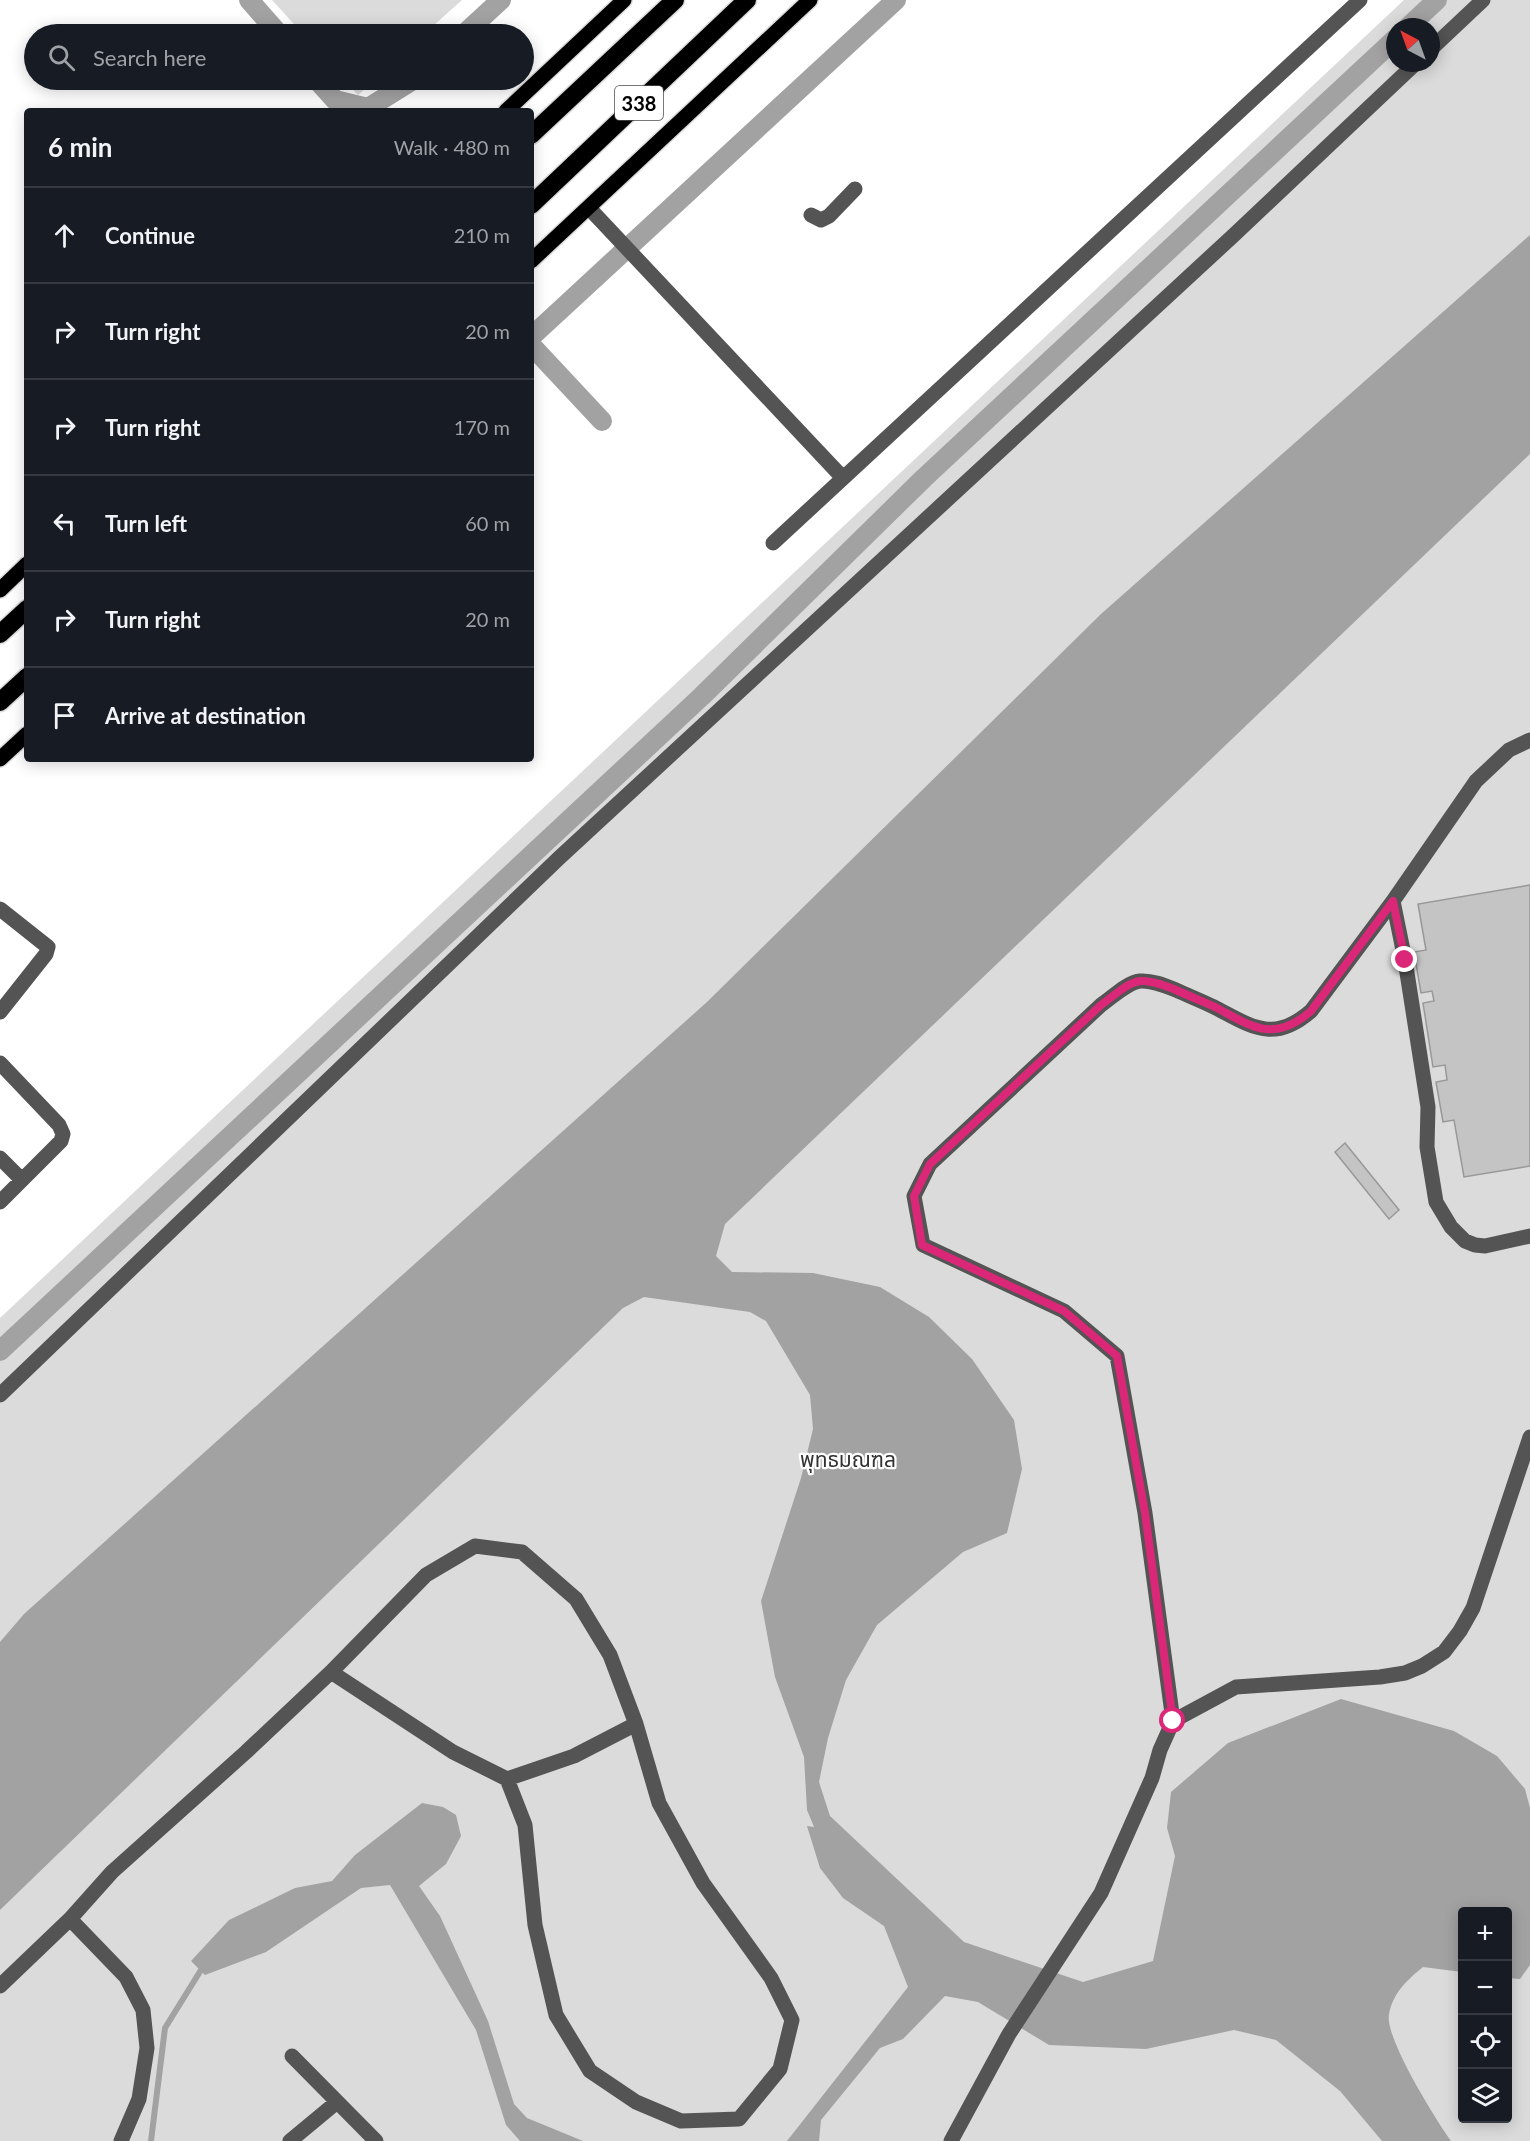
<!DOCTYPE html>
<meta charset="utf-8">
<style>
body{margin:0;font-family:Lato,"Noto Sans Thai",sans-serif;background:#20242c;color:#f1f3f6}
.controls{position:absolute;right:18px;bottom:18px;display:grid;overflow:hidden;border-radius:6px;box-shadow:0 3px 15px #0003}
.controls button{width:54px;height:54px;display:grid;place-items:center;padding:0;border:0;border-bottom:2px solid #363941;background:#171b24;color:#f1f3f6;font:30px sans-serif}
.compass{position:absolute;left:1386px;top:18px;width:54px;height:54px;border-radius:50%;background:#171b24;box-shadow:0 3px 15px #0003;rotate:319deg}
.stop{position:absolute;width:18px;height:18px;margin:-14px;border:4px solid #db2777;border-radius:50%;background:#fff}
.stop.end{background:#db2777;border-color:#fff;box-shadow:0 2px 6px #0008}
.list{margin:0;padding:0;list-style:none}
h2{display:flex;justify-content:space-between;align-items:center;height:78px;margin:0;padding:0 24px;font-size:26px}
h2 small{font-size:20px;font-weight:400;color:#9ea1a6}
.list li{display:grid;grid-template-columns:39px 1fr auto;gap:18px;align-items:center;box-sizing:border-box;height:96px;padding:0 24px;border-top:2px solid #363941}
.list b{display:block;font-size:22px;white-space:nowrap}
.list em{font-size:20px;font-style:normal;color:#9ea1a6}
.icon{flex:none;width:33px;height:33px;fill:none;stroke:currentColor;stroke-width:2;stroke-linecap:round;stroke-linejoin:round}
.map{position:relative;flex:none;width:1530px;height:2141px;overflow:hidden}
.search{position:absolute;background:#171b24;box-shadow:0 3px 15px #0003;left:24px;top:24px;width:510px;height:66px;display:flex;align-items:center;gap:15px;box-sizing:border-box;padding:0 21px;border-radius:33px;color:#9ea1a6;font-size:22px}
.panel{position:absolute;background:#171b24;box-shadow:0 3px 15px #0003;left:24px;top:108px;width:510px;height:654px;border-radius:6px}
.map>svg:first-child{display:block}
.green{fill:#dbdbdb;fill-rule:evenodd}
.water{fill:#a2a2a2}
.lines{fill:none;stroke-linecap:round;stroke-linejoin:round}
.stream{stroke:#a2a2a2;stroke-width:6}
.canal{stroke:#a2a2a2;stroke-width:20}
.building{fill:#c4c4c4;stroke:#989898;stroke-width:1.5}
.major-casing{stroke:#dbdbdb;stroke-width:18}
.highway-casing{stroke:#dbdbdb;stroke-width:21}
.minor{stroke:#545454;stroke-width:15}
.major{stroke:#000;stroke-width:15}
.highway{stroke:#000;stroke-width:18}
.route{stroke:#db2777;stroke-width:8}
.labels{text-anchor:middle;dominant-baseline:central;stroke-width:4.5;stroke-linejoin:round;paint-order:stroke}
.shield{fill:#fff;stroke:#4c4c4c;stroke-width:1.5}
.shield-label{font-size:20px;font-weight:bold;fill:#000}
.park-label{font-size:21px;fill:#323232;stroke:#fff}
</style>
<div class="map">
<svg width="1530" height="2141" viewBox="0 0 1530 2141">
<rect width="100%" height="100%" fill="#fff"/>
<!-- green -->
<path class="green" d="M272,0H462L424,34H303Z
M1404,0H1530V2141H0V1318ZM1395,27H1431V63H1395ZM1462,1912H1508V2118H1462Z
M344,80H375L358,95Z"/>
<!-- water -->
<path class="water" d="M1530,235V454L725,1224L716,1256L732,1272L813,1273L880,1287L929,1317L972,1359L1014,1420L1022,1469L1007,1533L963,1552L877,1625L846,1680L828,1738L819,1782L830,1816L964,1942L1083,1982L1153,1961L1175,1856L1167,1828L1171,1792L1228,1743L1341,1699L1454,1731L1497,1756L1525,1789L1530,1808V1965L1520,1979L1508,1978V1912H1462V1972L1423,1967C1407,1980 1393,1993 1389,2014C1384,2037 1436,2120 1451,2141H1382L1340,2091L1276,2040L1234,2030L1146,2049L1049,2045L978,2002L945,1996L903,2039L880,2048L821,2120L819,2141H787L908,1987L884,1926L843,1898L820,1868L807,1826L814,1827L807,1810L804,1757L775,1677L761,1601L801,1478L813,1429L810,1395L766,1321L750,1312L644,1297L623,1308L0,1910V1642L24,1614L707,1002L1101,614Z
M422,1803L443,1807L456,1815L461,1836L446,1864L419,1886L440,1916L488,2021L514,2104L527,2118L583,2141H520L506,2125L476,2030L390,1885L361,1888L266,1952L205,1975L191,1961L229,1920L295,1888L332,1881L355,1855Z"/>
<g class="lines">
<!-- stream -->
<path class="stream" d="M151,2141L165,2028L201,1970"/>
<!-- canal -->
<path class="canal" d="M249,0L279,34
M1408,27L1437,0
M464,34L501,0
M317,80L335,100L368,108L413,80
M531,337L896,0
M531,345L602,421
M0,1351L702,696L924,478L1395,39"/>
</g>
<!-- building -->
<path class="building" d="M1530,885V1166L1464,1177L1454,1120L1443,1122L1436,1082L1447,1080L1445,1065L1433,1067L1423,1003L1434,1001L1432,991L1421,993L1414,952L1426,950L1418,904Z
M1345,1143L1399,1210L1389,1219L1335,1152Z"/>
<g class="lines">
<defs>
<path id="major" d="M506,111L624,0
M531,261L810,0
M0,590L27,564
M0,759L27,734"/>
<path id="highway" d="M531,135L675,0
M531,205L747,0
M0,634L27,609
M0,702L27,677"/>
</defs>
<!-- major casing -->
<use href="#major" class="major-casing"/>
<!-- highway casing -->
<use href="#highway" class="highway-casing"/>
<!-- minor -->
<path class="minor" d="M1431,49L1483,0
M589,208L843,478
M811,215L821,220L829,216L855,189
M773,543L1360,0
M1530,740L1509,750L1476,781L1393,901L1405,960L1428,1107L1427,1147L1436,1202L1451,1227L1465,1241L1475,1245L1485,1246L1530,1236
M0,909L48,947L46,954L0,1012
M0,1063L59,1125L63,1134L61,1141L0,1202
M0,1158L22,1180
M0,1395L559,858L1235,234L1416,63
M1173,1721L1145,1513L1117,1356L1064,1311L923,1245L914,1196L930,1164L1101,1005C1113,997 1126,983 1140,981C1152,980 1166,986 1176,990C1189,996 1202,1001 1214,1007C1251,1026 1273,1044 1311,1011L1393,901
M507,1779L574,1756L636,1724
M70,1919L126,1977L143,2010L147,2048L139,2099L121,2141
M0,1986L70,1919L112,1872L246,1752L331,1672L426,1575L475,1546L522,1552L576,1599L610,1655L636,1724L659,1803L703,1883L771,1978L792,2020L780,2069L739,2119L681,2121L636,2102L590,2071L556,2015L535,1925L525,1825L507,1779L453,1752L331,1672
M292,2056L376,2141
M290,2141L337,2102
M951,2141L1009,2034L1101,1893L1152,1778L1160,1750L1173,1721L1236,1687L1380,1677L1405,1673L1422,1666L1444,1652L1460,1631L1473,1608L1530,1437"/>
<!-- major -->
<use href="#major" class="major"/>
<!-- highway -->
<use href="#highway" class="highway"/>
</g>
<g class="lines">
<!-- route -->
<path class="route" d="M1173,1721L1145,1513L1117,1356L1064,1311L922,1245L914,1196L930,1164L1101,1005C1113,997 1126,983 1140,981C1152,980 1166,986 1176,990C1189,996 1202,1001 1215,1007C1251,1026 1273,1044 1311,1011L1393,901L1405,960"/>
</g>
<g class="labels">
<!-- shield labels -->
<rect class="shield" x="615" y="86" width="48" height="34" rx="4.5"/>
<g class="shield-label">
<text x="639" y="103">338</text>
</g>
<!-- park labels -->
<g class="park-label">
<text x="848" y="1458">พุทธมณฑล</text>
</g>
</g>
</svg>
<div class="controls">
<button>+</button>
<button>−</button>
<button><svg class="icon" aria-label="locate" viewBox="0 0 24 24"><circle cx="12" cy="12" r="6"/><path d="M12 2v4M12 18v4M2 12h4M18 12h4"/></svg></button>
<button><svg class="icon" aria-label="layers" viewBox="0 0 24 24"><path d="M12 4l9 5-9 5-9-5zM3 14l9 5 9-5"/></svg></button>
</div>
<svg class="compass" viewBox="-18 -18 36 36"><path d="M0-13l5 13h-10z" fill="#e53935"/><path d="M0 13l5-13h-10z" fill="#9ea1a6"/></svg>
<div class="stop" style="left:1173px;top:1721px"></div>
<div class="stop end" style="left:1405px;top:960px"></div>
<div class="search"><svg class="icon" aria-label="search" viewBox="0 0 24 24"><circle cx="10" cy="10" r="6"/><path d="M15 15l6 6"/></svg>Search here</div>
<section class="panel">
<h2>6 min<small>Walk · 480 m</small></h2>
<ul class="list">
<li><svg class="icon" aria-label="ahead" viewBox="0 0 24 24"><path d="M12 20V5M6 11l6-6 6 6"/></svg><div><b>Continue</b></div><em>210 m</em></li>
<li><svg class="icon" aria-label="right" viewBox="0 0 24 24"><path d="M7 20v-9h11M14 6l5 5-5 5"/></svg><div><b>Turn right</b></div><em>20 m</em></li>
<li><svg class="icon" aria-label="right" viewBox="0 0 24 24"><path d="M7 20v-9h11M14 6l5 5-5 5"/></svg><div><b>Turn right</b></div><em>170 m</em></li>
<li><svg class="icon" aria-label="left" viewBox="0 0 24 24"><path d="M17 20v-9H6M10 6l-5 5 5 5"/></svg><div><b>Turn left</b></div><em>60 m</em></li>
<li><svg class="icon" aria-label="right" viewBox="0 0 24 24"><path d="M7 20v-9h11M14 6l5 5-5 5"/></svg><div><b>Turn right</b></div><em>20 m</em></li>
<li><svg class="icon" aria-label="arrive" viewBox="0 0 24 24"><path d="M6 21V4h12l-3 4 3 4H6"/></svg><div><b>Arrive at destination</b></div></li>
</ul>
</section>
</div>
